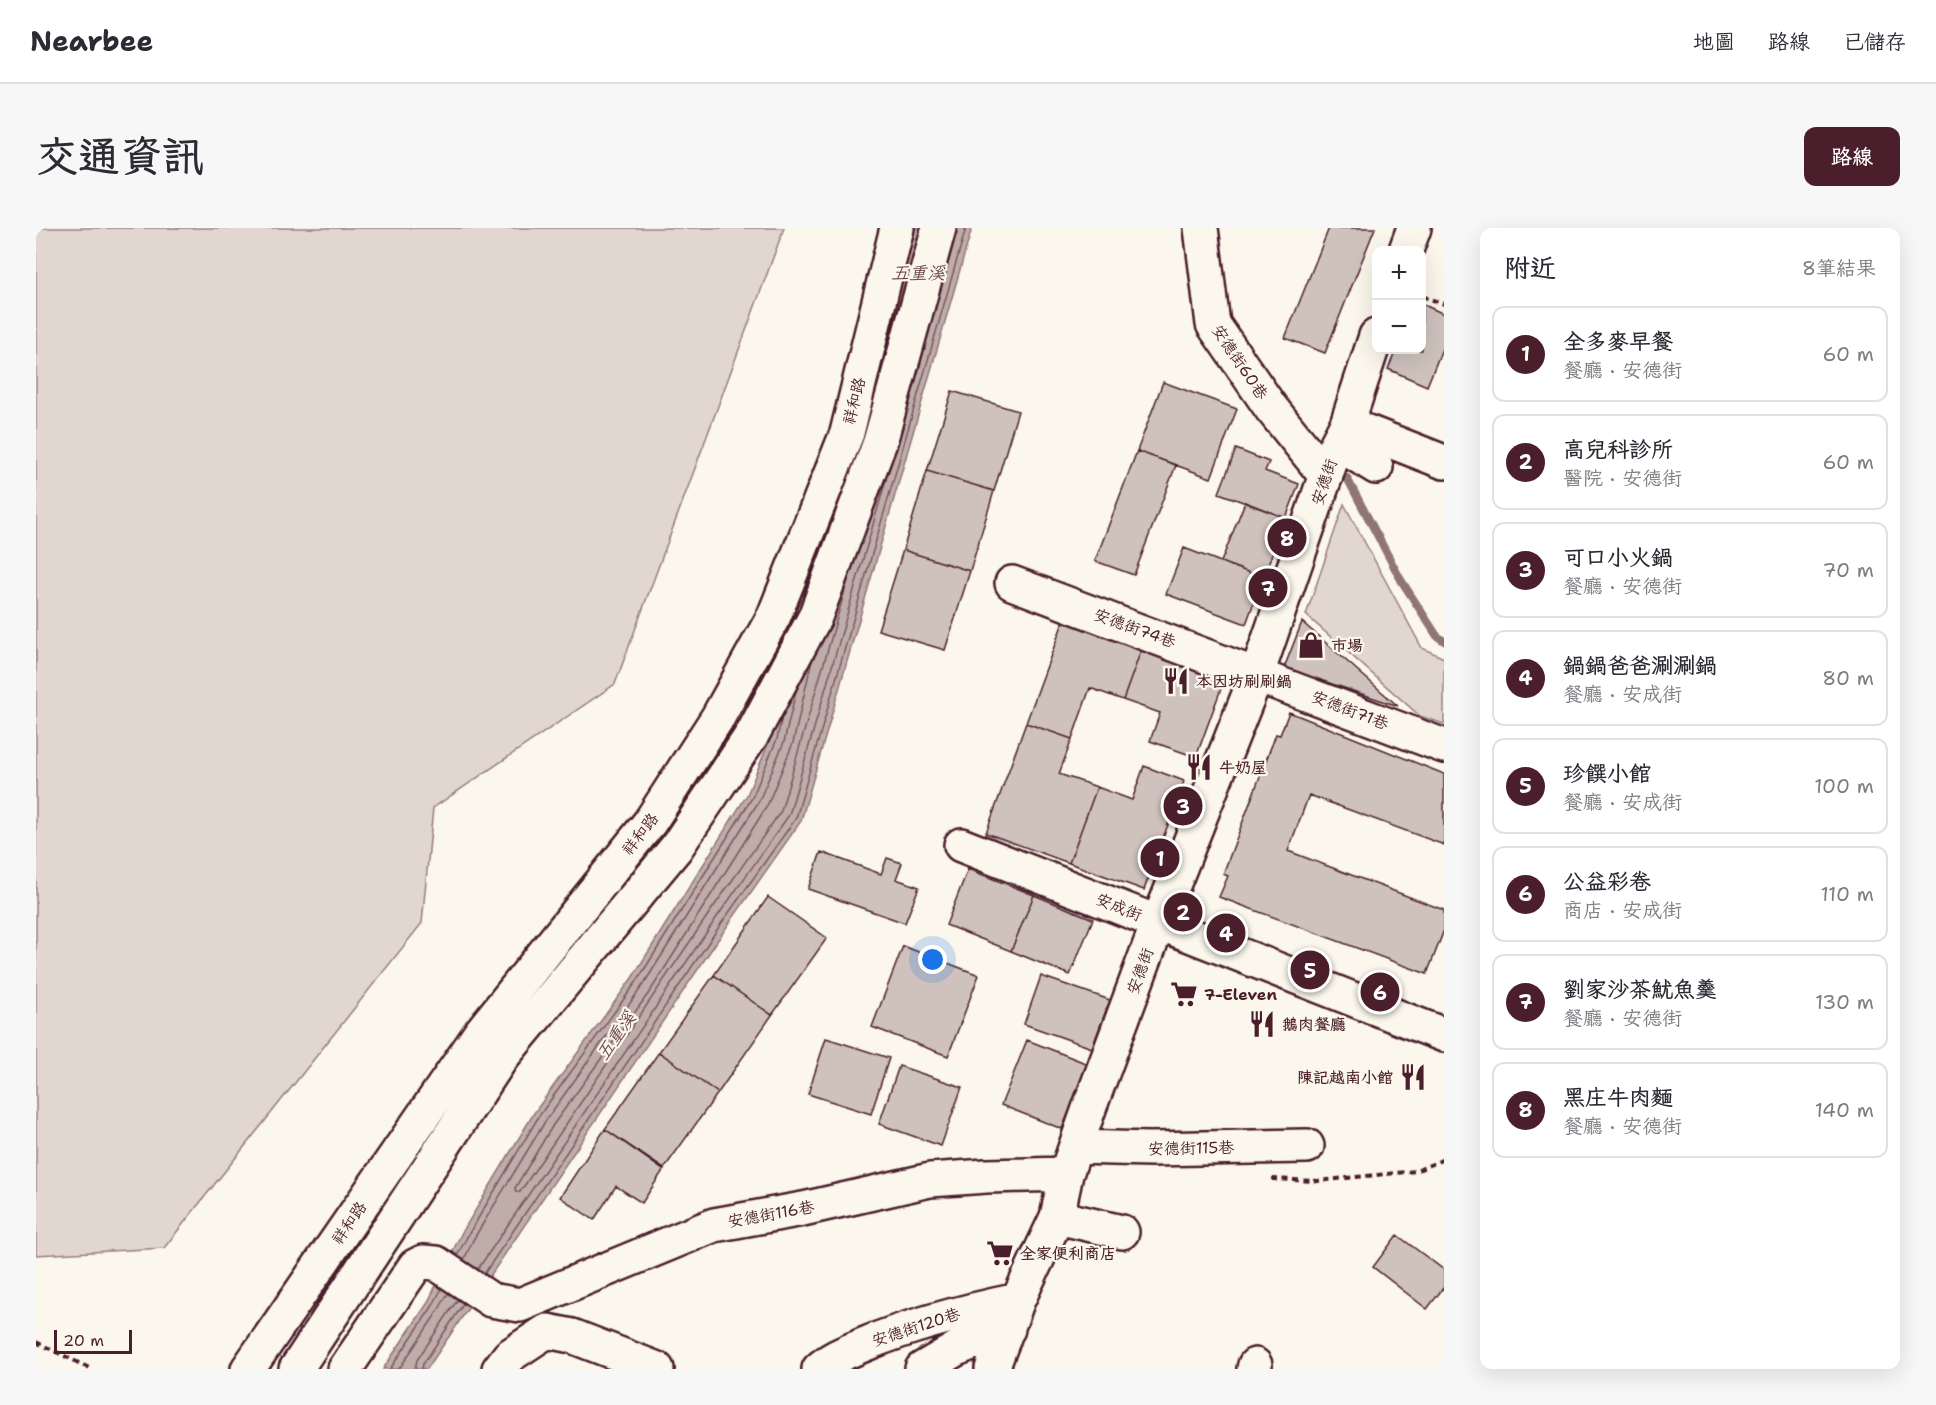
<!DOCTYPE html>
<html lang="zh-TW">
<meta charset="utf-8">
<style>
body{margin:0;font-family:"Shantell Sans","LXGW WenKai TC",sans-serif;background:#f7f7f7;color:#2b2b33}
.controls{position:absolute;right:18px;top:18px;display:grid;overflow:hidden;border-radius:12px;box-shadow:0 6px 24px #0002}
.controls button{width:54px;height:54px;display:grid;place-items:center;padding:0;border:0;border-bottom:2px solid #e1e1e2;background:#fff;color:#2b2b33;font:30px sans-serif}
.scale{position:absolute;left:18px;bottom:15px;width:78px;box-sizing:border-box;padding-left:6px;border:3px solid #4a1f2b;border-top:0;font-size:16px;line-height:21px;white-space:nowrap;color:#4a1f2b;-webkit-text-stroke:4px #fbf7ec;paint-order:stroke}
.you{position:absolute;left:897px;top:732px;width:21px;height:21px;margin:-15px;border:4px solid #fff;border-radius:50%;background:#1a73e8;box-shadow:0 0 0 9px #1a73e833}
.badge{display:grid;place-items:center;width:39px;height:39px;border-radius:50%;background:#4a1f2b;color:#fff;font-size:20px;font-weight:700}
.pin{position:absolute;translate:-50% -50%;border:3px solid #fff;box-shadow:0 2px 6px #0006}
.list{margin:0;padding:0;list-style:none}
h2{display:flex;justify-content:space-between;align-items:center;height:78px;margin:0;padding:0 24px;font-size:26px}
h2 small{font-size:20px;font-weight:400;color:#7c7c81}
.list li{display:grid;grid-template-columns:39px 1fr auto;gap:18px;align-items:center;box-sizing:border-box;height:96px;margin:0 12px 12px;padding:0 12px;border:2px solid #e1e1e2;border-radius:12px}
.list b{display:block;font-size:22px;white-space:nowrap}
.list p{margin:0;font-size:20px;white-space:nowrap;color:#7c7c81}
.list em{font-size:20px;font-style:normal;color:#7c7c81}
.map{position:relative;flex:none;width:1408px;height:1141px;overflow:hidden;border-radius:12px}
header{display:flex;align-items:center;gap:36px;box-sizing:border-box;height:84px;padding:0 30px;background:#fff;border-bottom:2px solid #e1e1e2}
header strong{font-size:28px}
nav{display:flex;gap:33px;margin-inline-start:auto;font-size:21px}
.intro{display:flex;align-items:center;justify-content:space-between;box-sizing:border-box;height:144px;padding:0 36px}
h1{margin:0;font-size:42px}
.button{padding:15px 27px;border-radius:12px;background:#4a1f2b;color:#fff;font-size:21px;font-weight:700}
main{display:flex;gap:36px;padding:0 36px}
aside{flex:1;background:#fff;border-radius:12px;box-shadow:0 6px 24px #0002}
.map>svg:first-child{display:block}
.green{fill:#e2d7d0;stroke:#967b7e;stroke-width:1.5}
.water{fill:#bfadaa;stroke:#907477;stroke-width:1.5}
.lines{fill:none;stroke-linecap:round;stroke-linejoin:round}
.shore{stroke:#79585e;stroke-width:1.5}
.stream{stroke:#907477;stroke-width:8}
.building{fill:#cfc2bc;stroke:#4a1f2b;stroke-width:1.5}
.minor-casing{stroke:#4a1f2b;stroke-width:38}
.major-casing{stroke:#4a1f2b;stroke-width:38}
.path{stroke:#4a1f2b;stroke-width:4;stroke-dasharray:6 4.5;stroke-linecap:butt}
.minor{stroke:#fbf7ec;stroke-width:33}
.major{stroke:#fbf7ec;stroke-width:33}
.labels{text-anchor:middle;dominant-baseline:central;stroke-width:4.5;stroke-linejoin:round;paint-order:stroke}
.street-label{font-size:16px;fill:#4a1f2b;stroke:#fbf7ec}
.poi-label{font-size:16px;font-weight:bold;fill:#4a1f2b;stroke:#fbf7ec;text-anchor:start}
.water-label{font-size:18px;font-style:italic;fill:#6d4a51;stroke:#fbf7ec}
</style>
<header>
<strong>Nearbee</strong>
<nav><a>地圖</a><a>路線</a><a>已儲存</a></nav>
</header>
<div class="intro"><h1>交通資訊</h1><a class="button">路線</a></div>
<main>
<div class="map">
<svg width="1408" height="1141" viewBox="0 0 1408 1141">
<rect width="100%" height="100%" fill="#fbf7ec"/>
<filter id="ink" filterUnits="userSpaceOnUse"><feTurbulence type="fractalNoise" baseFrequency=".0167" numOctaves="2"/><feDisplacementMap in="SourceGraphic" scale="12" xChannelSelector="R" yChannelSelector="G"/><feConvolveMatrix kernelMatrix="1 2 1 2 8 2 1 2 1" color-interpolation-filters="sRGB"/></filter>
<g filter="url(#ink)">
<!-- green -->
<path class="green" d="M0,0H748L579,456L397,580L386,695L128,1020L0,1027Z
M1308,276L1386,420L1408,430V496L1384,488L1270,387Z"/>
<!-- water -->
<path class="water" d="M850,0H936L765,593L692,697L391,1141H347L391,1076L425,1006L498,885L596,750L711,567L735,509L779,320Z"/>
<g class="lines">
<!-- shore -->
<path class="shore" d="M776,432L757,515L731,578L615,762L517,897L479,960L480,964H484L674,684L745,583L814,345
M421,1028L431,1009L503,888L601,753L716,570L741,511L746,488
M428,1032L437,1012L510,892L607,757L723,573L748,514L760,463
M442,1041L681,689L753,587L854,238
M448,1046L687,693L760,590L930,0
M354,1141L396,1079L406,1060
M363,1141L402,1083L412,1065
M379,1141L381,1132L422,1071
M386,1141L387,1136L428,1075"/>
<!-- stream -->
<path class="stream" d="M1311,250L1365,352L1401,408L1408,413"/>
</g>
<!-- building -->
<path class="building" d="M1293,0H1339L1289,125L1249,110Z
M1386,76L1408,86V116L1391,158L1352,141L1360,122H1386Z
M1127,154L1201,181L1175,250L1101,223Z
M916,163L982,183L958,263L891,243Z
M1200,221L1233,234L1229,243L1263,256L1250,290L1183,265Z
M1101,223L1140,237L1098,347L1059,333Z
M891,243L958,263L934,343L867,322Z
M1209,274L1250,290L1227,350L1185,334Z
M1148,320L1227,350L1210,396L1130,366Z
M867,322L934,343L909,422L842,402Z
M1029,389L1107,417L1087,472L1054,460L1036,511L990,495Z
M1266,394L1362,478L1248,440Z
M1107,417L1190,447L1160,529L1114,513L1124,485L1087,472Z
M1253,484L1408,546V617L1273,567L1252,623L1408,682V702L1391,746L1183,669L1192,648L1187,646L1240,506L1244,507Z
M990,495L1036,511L1023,546L1061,559L1033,635L950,605Z
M1108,538L1148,553L1108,662L1033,635L1061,559L1096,572Z
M785,624L845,646L851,630L866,635L860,651L883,659L869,695L772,661Z
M932,641L998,667L975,723L910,697Z
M998,667L1057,691L1034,747L975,723Z
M732,669L791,710L736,787L678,747Z
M867,718L943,747L912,828L836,799Z
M678,747L736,787L682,865L623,824Z
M1005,748L1074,772L1056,820L988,796Z
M790,810L853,830L835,886L772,866Z
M991,812L1052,836L1026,901L965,877Z
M623,824L682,865L627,942L569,901Z
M863,838L926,859L905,918L843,896Z
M569,901L628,941L606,975L580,958L558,992L524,969Z
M1361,1007L1408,1042V1059L1391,1081L1337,1039Z"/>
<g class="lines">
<defs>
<path id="minor" d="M1165,0L1177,96L1235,180L1290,248
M1370,22L1378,0
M1311,196L1408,234
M1301,215L1340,239
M976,355L1408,518
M925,617L1408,807
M1040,919L1114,921L1271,918
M1021,989L1086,1004
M309,1141L379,1038L387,1034L400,1035L455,1072L484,1077L678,997L767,981L894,952L950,948L1030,946
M463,1141L473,1128L511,1103L536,1108L621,1141
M783,1141C796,1129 811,1124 827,1117C877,1096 929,1083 982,1072
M886,1141L920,1121L972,1101
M956,1141L982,1072L1021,989L1030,946L1054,878L1122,695L1221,446L1301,215L1311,196L1340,108
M1218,1141L1219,1137"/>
<path id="major" d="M212,1141L445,804L614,594L682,489L738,388L811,205L861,0
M260,1141L466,829L640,620L717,505L779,389L844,214L903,0"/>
</defs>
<!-- minor casing -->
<use href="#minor" class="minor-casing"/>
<!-- major casing -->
<use href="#major" class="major-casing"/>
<!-- path -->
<path class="path" d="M1386,68L1408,76
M1236,951L1281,953L1380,943L1408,931
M0,1114L55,1141"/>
<!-- minor -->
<use href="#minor" class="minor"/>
<!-- major -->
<use href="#major" class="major"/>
</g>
</g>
<!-- icons -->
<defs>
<symbol id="shop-bare" viewBox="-9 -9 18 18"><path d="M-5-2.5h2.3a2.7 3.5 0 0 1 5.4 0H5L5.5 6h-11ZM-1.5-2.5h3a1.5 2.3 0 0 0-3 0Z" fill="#4a1f2b" stroke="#fbf7ec" stroke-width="2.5" paint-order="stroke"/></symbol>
<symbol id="restaurant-bare" viewBox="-9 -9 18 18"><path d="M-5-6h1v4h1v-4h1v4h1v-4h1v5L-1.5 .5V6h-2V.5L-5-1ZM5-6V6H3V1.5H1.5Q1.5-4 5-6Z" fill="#4a1f2b" stroke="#fbf7ec" stroke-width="2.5" paint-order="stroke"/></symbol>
<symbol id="supermarket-bare" viewBox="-9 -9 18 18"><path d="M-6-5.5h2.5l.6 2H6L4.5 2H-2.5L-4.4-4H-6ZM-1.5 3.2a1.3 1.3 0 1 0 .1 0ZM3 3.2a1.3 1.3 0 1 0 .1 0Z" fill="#4a1f2b" stroke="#fbf7ec" stroke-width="2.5" paint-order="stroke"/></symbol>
</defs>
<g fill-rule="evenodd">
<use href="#shop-bare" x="1256" y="398" width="38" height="38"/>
<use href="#restaurant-bare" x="1121" y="434" width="38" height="38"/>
<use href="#restaurant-bare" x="1144" y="520" width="38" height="38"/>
<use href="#supermarket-bare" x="1129" y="747" width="38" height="38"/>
<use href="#restaurant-bare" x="1207" y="777" width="38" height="38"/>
<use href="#restaurant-bare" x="1358" y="830" width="38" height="38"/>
<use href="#supermarket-bare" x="945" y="1006" width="38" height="38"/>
</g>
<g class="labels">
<!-- street labels -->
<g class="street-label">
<text transform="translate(1204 134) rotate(56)">安德街60巷</text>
<text transform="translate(818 173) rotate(-76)">祥和路</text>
<text transform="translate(1288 254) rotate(-71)">安德街</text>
<text transform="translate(1099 400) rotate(20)">安德街74巷</text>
<text transform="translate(1314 482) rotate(21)">安德街71巷</text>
<text transform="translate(604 606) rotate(-52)">祥和路</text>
<text transform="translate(1083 679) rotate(22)">安成街</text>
<text transform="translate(1104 743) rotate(-70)">安德街</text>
<text transform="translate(1155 920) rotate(-1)">安德街115巷</text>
<text transform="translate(735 986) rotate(-10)">安德街116巷</text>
<text transform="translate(313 995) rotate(-55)">祥和路</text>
<text transform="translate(880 1099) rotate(-18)">安德街120巷</text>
</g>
<!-- poi labels -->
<g class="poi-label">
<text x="1295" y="417">市場</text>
<text x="1160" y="453">本因坊刷刷鍋</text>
<text x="1183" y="539">牛奶屋</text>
<text x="1168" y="766">7-Eleven</text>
<text x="1246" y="796">鵝肉餐廳</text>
<text x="1357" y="849" text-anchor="end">陳記越南小館</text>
<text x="984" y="1025">全家便利商店</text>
</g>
<!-- water labels -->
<g class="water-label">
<text x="882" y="45">五重溪</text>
<text transform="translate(580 808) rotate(-55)">五重溪</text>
</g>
</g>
</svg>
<div class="controls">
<button>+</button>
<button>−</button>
</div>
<div class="scale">20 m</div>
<div class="you"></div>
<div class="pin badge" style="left:1124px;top:630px">1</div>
<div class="pin badge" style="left:1147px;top:684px">2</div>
<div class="pin badge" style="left:1147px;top:578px">3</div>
<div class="pin badge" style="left:1190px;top:705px">4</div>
<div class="pin badge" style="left:1274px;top:742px">5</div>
<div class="pin badge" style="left:1344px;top:764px">6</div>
<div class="pin badge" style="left:1232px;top:360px">7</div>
<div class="pin badge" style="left:1251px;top:310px">8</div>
</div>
<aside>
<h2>附近<small>8筆結果</small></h2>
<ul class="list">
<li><span class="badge">1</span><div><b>全多麥早餐</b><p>餐廳 · 安德街</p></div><em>60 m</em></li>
<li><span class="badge">2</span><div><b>高兒科診所</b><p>醫院 · 安德街</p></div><em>60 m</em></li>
<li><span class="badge">3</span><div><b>可口小火鍋</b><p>餐廳 · 安德街</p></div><em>70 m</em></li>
<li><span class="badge">4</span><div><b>鍋鍋爸爸涮涮鍋</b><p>餐廳 · 安成街</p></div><em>80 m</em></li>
<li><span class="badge">5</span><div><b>珍饌小館</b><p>餐廳 · 安成街</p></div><em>100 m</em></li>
<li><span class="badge">6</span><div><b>公益彩卷</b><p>商店 · 安成街</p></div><em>110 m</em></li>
<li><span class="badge">7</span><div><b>劉家沙茶魷魚羹</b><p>餐廳 · 安德街</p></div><em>130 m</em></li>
<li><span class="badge">8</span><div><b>黑庄牛肉麵</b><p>餐廳 · 安德街</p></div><em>140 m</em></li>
</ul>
</aside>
</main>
